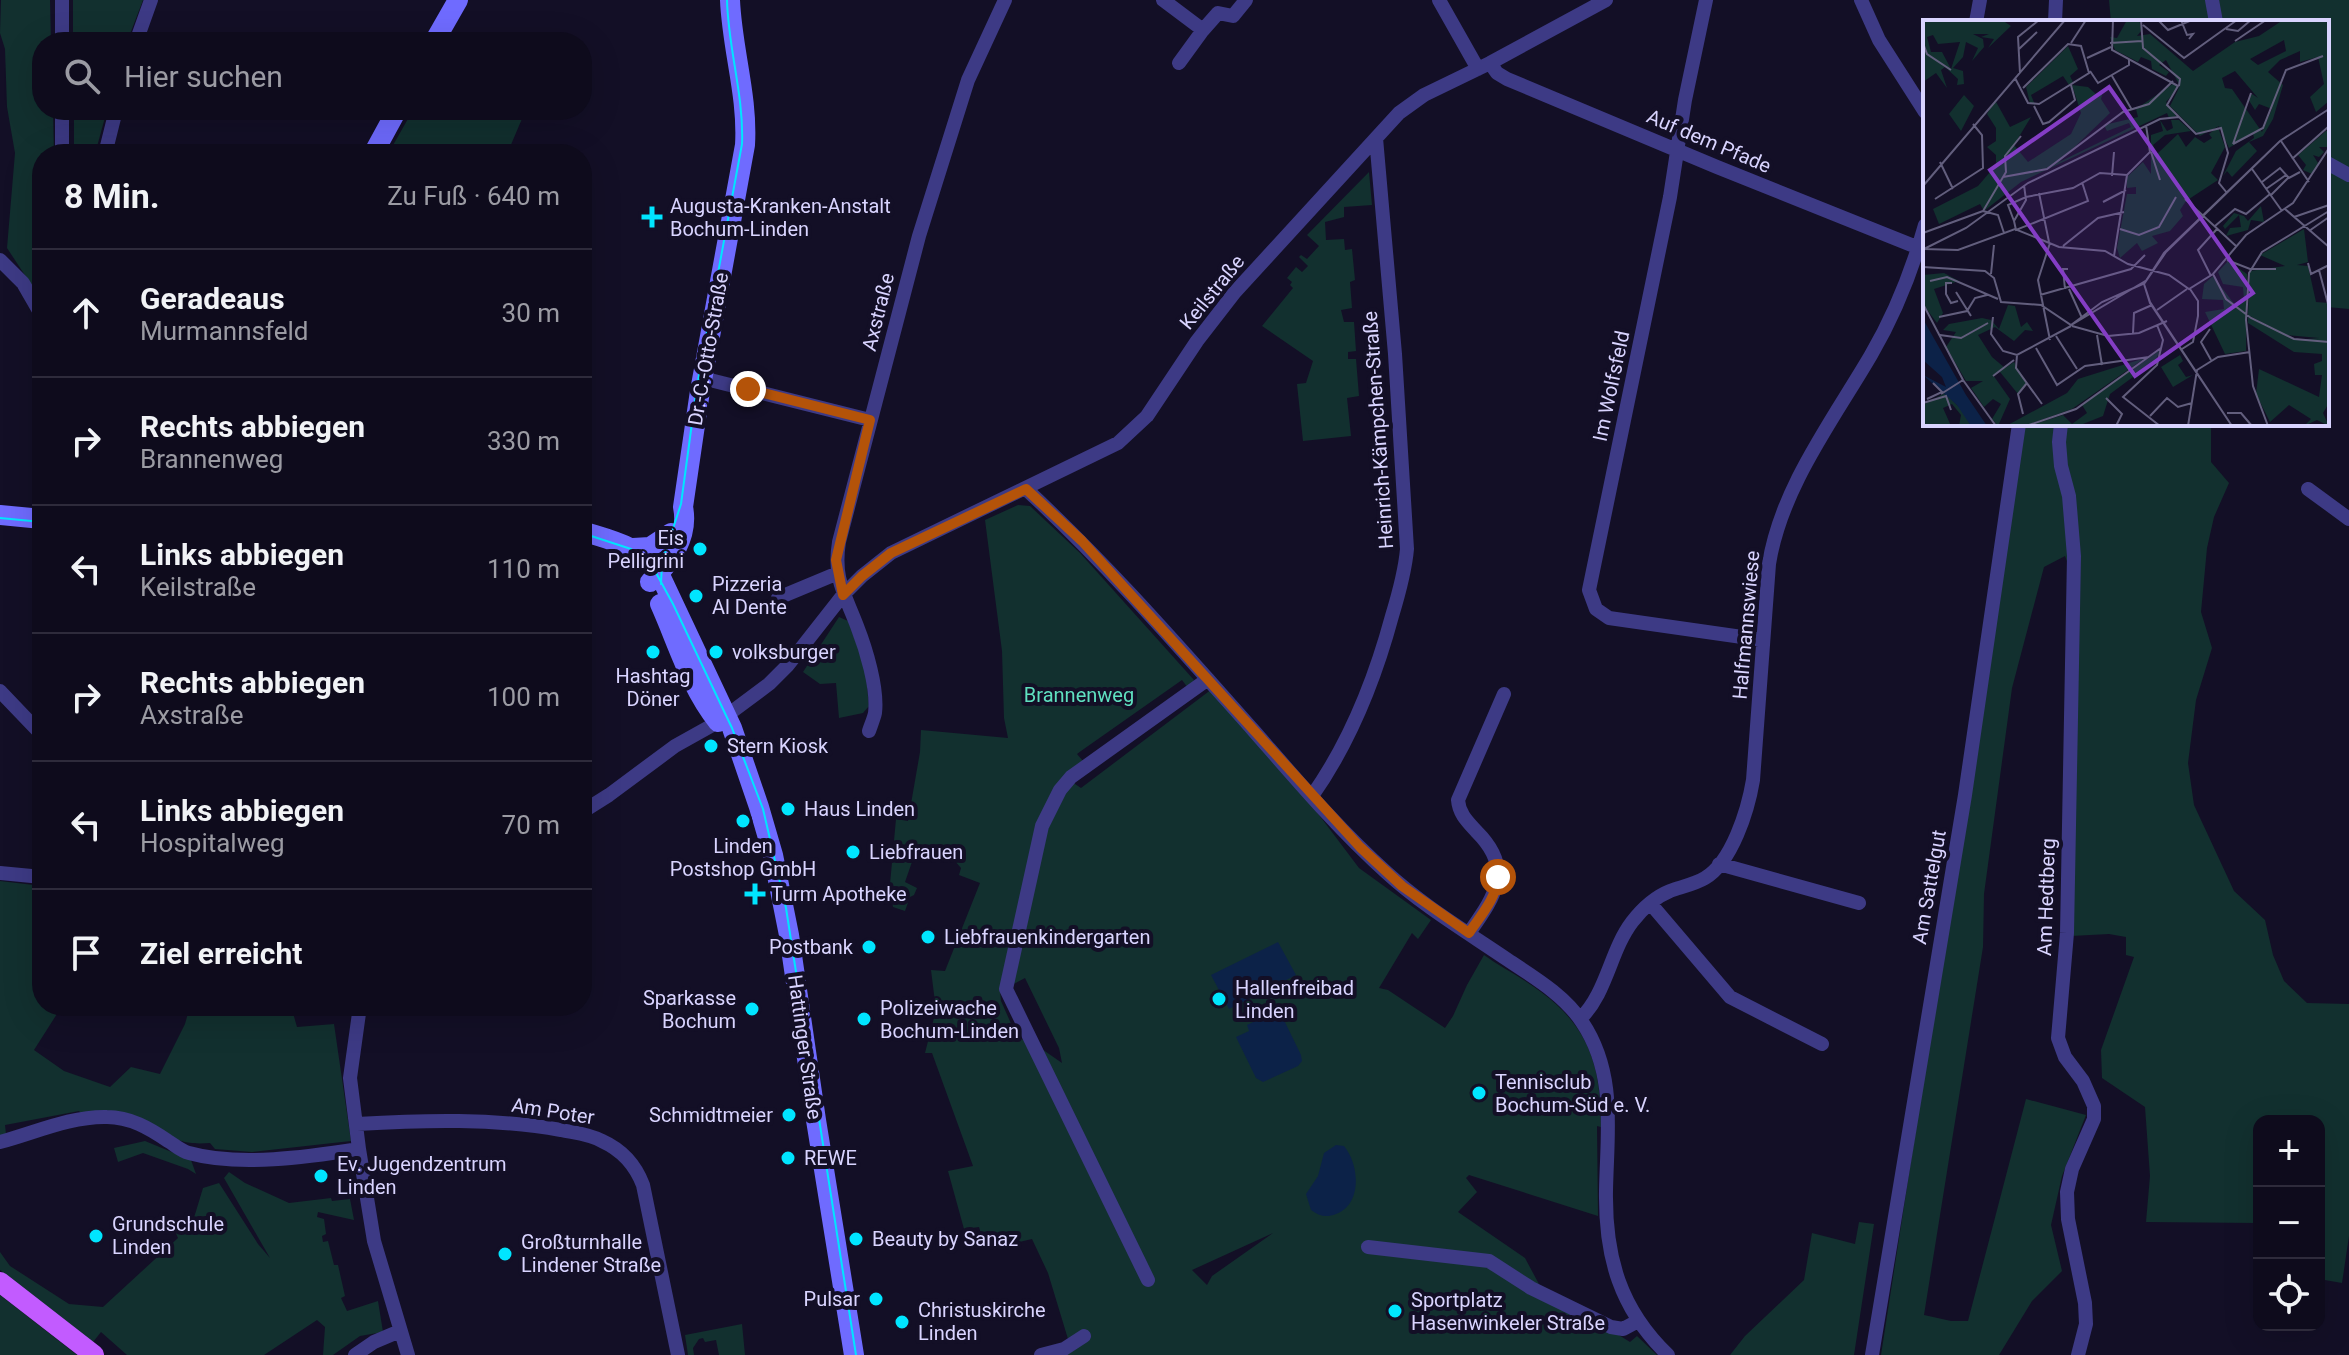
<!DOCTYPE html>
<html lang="de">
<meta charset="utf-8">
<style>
body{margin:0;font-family:Roboto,sans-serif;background:#171425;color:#f1f3f6}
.controls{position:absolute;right:24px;bottom:24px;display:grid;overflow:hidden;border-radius:16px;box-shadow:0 8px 32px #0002}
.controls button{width:72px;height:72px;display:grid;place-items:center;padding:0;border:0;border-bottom:2px solid #2e2b3b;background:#0e0b1c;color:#f1f3f6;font:40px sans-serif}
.stop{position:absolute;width:24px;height:24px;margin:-18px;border:6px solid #b45309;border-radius:50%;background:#fff}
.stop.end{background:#b45309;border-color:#fff;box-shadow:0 2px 8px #0008}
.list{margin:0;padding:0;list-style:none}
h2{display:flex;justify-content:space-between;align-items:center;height:104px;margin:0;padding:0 32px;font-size:34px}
h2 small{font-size:26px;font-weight:400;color:#9b9ba3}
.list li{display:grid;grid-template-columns:52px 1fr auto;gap:24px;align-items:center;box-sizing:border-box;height:128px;padding:0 32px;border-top:2px solid #2e2b3b}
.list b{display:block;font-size:30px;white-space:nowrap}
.list p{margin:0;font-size:26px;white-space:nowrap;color:#9b9ba3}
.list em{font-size:26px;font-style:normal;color:#9b9ba3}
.icon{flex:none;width:44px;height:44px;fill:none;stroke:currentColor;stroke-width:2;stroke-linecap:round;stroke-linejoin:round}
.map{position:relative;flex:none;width:2349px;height:1355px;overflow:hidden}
.search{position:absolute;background:#0e0b1c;box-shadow:0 8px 32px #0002;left:32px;top:32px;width:560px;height:88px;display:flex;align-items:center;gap:20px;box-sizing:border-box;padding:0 28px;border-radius:32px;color:#9b9ba3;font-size:30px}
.panel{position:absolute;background:#0e0b1c;box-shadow:0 8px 32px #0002;left:32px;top:144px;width:560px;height:872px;border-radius:32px}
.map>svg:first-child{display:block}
.green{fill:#12302f;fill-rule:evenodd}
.water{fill:#0c2248}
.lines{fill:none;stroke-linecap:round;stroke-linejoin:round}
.street{stroke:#3d3a85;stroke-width:14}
.secondary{stroke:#6f6bff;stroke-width:20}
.primary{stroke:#c25bff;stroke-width:20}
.tram{stroke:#00e5ff;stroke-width:2}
.route{stroke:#b45309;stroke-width:10}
.poi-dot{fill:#00e5ff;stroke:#130f26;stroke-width:3}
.labels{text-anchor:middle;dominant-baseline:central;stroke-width:8;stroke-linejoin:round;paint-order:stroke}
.street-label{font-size:20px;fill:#d9d4ff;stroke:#130f26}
.poi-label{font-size:20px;fill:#d9d4ff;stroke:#130f26;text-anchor:start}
.park-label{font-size:20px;fill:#5fe0c0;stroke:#130f26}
.inset-road{fill:none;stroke:#625e7d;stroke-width:2}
.view{fill:#843dc5;fill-opacity:0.15;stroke:#843dc5;stroke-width:4}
.inset-edge{fill:none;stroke:#d9d4ff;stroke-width:4}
</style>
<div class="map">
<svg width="2349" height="1355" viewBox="0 0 2349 1355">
<rect width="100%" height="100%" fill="#130f26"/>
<!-- green -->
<path class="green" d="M1,0H50L51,42H42V110H53L54,154H42V301L7,248L15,153L7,107L5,49L0,33Z
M73,0H143L127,42H73Z
M2109,0H2349V309L2327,307V22H2111Z
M74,110H107L95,154H74Z
M413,110H513L524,114L507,154H388Z
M1369,172L1372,205L1344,207V217L1325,222L1326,240L1344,239L1345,250L1352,249L1355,280L1350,282L1352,308L1341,310L1344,322H1354L1356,351L1348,352V359H1356L1359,396L1347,398L1351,436L1303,441L1297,384L1306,383L1313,361L1262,326L1293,288L1290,285L1292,282L1287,278L1296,267L1302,272L1308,266L1299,257L1301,255L1307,259L1319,246L1307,235Z
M2025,424H2211V462L2229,483L2214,517L2207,548L2201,612L2212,648L2196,700L2188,763L2194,805L2234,891L2265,920L2273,955L2284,981L2307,1003L2349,1004V1236L2342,1283L2319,1279V1121H2259V1223L2146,1222L2150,1176L2145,1107L2102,1078L2101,1050L2134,957L2126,955V937L2109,934L2071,936L2076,584L2065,556L2044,567L2012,688L1984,894L1983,947L1924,1315L1951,1321H1968L2026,1099L2086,1115L2062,1176L2051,1225L2062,1271L2032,1301L1999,1355H1881Z
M1018,505L1030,506L1080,553L1194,680L1188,688L1182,680L1081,751L1077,754L1083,761L1066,778L1081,788L1212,689L1307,799L1359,868L1431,920L1418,939L1412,933L1379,988L1388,990L1445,1028L1453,1016L1467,985L1484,955C1502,968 1523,978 1541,992C1590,1028 1601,1068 1601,1127L1597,1126L1598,1216L1469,1175L1466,1178L1477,1192L1458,1212L1525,1258L1540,1286L1630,1342L1637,1336L1657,1355H1062L1068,1339L1048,1273L1032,1239L986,1250L979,1227L964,1229L948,1171L973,1166L932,1053H925L936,1010L931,970L945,971L980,883L959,875L961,868L946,851L923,862L913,859L905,882L917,888L914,895L910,897L905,911L893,907L891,895H889L896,819L908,821L920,752L921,730L1008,738L1004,718L1002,651L985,520ZM1025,978L1059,1048L1062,1063L1039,1047L1017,1037L1001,1001L1000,991ZM1273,1233L1212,1276L1207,1285L1192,1270Z
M839,617L848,621L865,666L869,706L863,713L839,718L836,683L820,684L803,672Z
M0,881L42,886V1006H62L34,1050L64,1071L110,1087L131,1067L160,1074L185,1024L190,1006H291L297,1027L334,1024L351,1141L252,1152L215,1149L210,1143C182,1145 178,1139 153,1131C132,1125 110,1123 88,1122L79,1111L5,1125L6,1134L0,1136Z
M145,1141L191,1160L196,1174L188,1169L143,1153L118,1162L114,1148Z
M229,1172L245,1183L289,1203L331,1198L332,1201L350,1199L354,1220L318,1212L317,1217L324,1219L326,1234L322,1236L323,1242L328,1241L334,1265H338L345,1296L341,1298L347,1311L378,1301L383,1332L360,1336L333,1355H323L325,1327L317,1320L264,1355H127L101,1332L93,1342L0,1270V1252L10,1266L69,1304L103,1307L178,1238L174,1229L193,1221L203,1188L219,1183L258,1244L270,1258L224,1178Z
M1859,1222L1874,1224L1854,1355H1730L1745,1336L1804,1280L1812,1233L1855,1244Z
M0,1295L77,1355H0Z
M742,1324L745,1355H719L716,1340L705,1342L703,1338L699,1339L693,1348L694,1355H688L685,1335Z"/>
<!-- water -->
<path class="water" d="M1278,942L1296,975L1229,1009L1211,975Z
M1272,1013H1277L1282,1016L1301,1055L1302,1061L1298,1066L1263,1082L1256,1078L1236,1037L1249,1031L1247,1025Z
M1336,1145L1344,1146C1360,1165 1362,1205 1336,1214C1326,1218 1319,1216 1311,1210L1306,1194L1318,1176L1324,1153Z"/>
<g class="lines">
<!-- street -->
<path class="street" d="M1163,0L1203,30L1179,63
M1439,0L1478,69
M1706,0L1685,100L1670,197L1589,590L1596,609L1609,618L1763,640
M1861,0L1879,40L1925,112
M2212,0L2216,22
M1976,22L1980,0
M2055,22L2056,0
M1203,30L1218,13L1233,16L1246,0
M62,42V0
M136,42L151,0
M1490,63L1497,73L1507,79L1717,167L1919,248
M62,110V154
M105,154L116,110
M2327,163L2349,175
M0,260L23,283L42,316
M702,378L870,420
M2061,424L2059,442L2061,466L2069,496L2074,556L2067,933L2058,1038L2065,1057L2083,1081L2094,1106V1119L2072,1169L2067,1192L2068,1219L2085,1303L2086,1324L2078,1355
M1026,489C1107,564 1180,648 1254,731C1296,779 1338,829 1386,872C1423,906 1467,932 1508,960C1535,978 1564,995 1582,1022C1617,1074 1607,1132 1606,1191C1605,1257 1620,1309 1668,1355
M2308,489L2349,519
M778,598L838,573
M0,691L42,735
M869,731C871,725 874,718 875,713C878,688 866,649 857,626C845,594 833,579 839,542L919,236L968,80L1005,0
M1312,796C1350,742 1375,679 1392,616C1399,593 1405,572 1407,549L1395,354L1376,138
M582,812L609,795L675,746L718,722L769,684L788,665L843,595L862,576L891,553L1118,443L1147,416L1197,341L1235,292L1399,113L1424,95L1490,63L1606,0
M1719,864L1859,903
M0,873L42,877
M1650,903L1730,997L1822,1044
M1469,933C1494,897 1515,870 1477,832C1468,822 1459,814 1458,800L1504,694
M360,1006L350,1078L359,1149L374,1241L408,1355
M1580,1019C1607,993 1610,951 1632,922C1642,909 1655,897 1670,891C1681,887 1695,884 1705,878C1732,862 1748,810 1753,780L1769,564C1781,488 1833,420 1871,355C1895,314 1912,271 1925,225
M357,1124C424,1120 494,1118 561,1130C575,1133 589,1134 602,1141C622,1150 635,1164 643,1185L678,1355
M0,1142C34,1133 71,1116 107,1117C130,1117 149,1128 168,1141C175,1145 181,1151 189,1153C239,1167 308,1157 359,1149
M1368,1247L1489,1261L1531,1288L1611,1327L1623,1329L1638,1321
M1148,1280L1006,989L1042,826L1060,790L1071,777L1208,679
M355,1355L374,1342L400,1331
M1041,1355L1064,1349L1084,1336
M1872,1355L1965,795L2019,424"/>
<!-- secondary -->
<path class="secondary" d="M434,42L458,0
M373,154L397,110
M0,515L42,519
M582,531C614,541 638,545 659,573L732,728L759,807L773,855L789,935L816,1120L854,1355
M633,548L650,547L671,533
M650,582C671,563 689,536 683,507L700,391L745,145C748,96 732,49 730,0
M660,604C678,644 690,687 718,722"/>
<!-- primary -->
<path class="primary" d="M0,1282L94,1355"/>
<!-- tram -->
<path class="tram" d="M0,518L42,522
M582,533L631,549L646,560L655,571L673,604L732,728L763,809L786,908L856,1355
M661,584L662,562L681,504L697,386L742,144C744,95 728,48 727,0"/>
</g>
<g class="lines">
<!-- route -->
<path class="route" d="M748,389L870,420L836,560L843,595L862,576L891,553L1026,489L1082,541L1360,847L1402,886L1469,933C1481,915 1496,899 1498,877"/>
</g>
<!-- markers -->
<g class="poi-dot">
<path d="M648 205h8v8h8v8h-8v8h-8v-8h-8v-8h8z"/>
<circle cx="700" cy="549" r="8"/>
<circle cx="696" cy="596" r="8"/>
<circle cx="653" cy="652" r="8"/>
<circle cx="716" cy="652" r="8"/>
<circle cx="711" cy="746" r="8"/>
<circle cx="788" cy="809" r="8"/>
<circle cx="743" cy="821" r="8"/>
<circle cx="853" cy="852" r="8"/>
<path d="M751 882h8v8h8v8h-8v8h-8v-8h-8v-8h8z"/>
<circle cx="928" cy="937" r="8"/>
<circle cx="869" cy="947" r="8"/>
<circle cx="1219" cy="999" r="8"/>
<circle cx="752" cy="1009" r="8"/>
<circle cx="864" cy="1019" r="8"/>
<circle cx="1479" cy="1093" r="8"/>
<circle cx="789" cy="1115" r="8"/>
<circle cx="788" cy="1158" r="8"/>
<circle cx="321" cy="1176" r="8"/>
<circle cx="96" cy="1236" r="8"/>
<circle cx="856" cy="1239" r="8"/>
<circle cx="505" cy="1254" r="8"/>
<circle cx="876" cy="1299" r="8"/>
<circle cx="1395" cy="1311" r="8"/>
<circle cx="902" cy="1322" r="8"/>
</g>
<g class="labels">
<!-- street labels -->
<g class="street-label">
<text transform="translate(1709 141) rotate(23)">Auf dem Pfade</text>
<text transform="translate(1212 292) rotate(-51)">Keilstraße</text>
<text transform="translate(878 312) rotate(-76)">Axstraße</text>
<text transform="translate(708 349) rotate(-80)">Dr.-C.-Otto-Straße</text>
<text transform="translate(1611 386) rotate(-78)">Im Wolfsfeld</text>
<text transform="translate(1378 430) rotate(-94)">Heinrich-Kämpchen-Straße</text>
<text transform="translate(1746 625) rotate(-85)">Halfmannswiese</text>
<text transform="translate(1929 887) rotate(-80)">Am Sattelgut</text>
<text transform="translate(2046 897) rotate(-88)">Am Hedtberg</text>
<text transform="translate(805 1047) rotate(82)">Hattinger Straße</text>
<text transform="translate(553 1111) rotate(9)">Am Poter</text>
</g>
<!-- poi labels -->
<g class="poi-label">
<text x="670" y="206">Augusta-Kranken-Anstalt<tspan x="670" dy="23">Bochum-Linden</tspan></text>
<text x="684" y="538" text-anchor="end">Eis<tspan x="684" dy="23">Pelligrini</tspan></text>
<text x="712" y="584">Pizzeria<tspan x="712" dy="23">Al Dente</tspan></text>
<text x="732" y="652">volksburger</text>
<text x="653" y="676" text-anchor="middle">Hashtag<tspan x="653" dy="23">Döner</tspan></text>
<text x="727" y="746">Stern Kiosk</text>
<text x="804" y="809">Haus Linden</text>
<text x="743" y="846" text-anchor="middle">Linden<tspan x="743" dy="23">Postshop GmbH</tspan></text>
<text x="869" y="852">Liebfrauen</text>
<text x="771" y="894">Turm Apotheke</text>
<text x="944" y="937">Liebfrauenkindergarten</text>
<text x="853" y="947" text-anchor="end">Postbank</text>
<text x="1235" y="988">Hallenfreibad<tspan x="1235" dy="23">Linden</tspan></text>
<text x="736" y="998" text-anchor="end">Sparkasse<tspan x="736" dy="23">Bochum</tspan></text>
<text x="880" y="1008">Polizeiwache<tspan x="880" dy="23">Bochum-Linden</tspan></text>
<text x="1495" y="1082">Tennisclub<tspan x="1495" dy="23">Bochum-Süd e. V.</tspan></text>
<text x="773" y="1115" text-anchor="end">Schmidtmeier</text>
<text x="804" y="1158">REWE</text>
<text x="337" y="1164">Ev. Jugendzentrum<tspan x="337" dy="23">Linden</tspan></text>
<text x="112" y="1224">Grundschule<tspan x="112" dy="23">Linden</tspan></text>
<text x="872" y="1239">Beauty by Sanaz</text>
<text x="521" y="1242">Großturnhalle<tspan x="521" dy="23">Lindener Straße</tspan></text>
<text x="860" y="1299" text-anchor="end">Pulsar</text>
<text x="1411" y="1300">Sportplatz<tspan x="1411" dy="23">Hasenwinkeler Straße</tspan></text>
<text x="918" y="1310">Christuskirche<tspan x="918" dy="23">Linden</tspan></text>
</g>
<!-- park labels -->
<g class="park-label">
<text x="1079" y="695">Brannenweg</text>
</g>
</g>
<!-- overview -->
<g transform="translate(1923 20)">
<rect width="406" height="406" fill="#130f26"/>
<path d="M0,0H79L88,6L65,28L71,19L58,17L66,14H50L60,19L61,27L49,41L55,28L43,22L40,37L30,48L40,51L41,64L34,65L35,59L22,47L18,50L24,68L13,53L0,62ZM10,15L15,24L37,22L28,49L19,32H8L4,17ZM204,0H216L219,10L214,16L227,14L270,51L312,22L336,16L360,0H406V81L393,92L387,77L401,64L395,37L377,42V31L357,40L345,52L360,65L350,99L340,116L326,122L334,131L309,157L304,151L300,156L313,131L331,118L330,113L306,128L296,106L277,116L247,86L257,66L243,40L236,45L246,52L243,56L229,49L228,41L218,37L215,42L192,30L187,17L194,18ZM361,20L363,31L335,45L327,39ZM312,51L335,78L329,74L325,79L332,90L336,84L349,89L339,112L309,69L302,68L299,58ZM145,26L155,49L147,56L150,62L146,65L140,56L108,75L112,85L107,83L103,67ZM251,63L256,67L243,82L253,96L246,98L244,93L98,162L61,191L57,184L16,204L10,189L55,166L73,145V135L64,127L73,121V108L64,94L72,80L87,107L108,97L91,125L105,142L148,114L158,93L149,65L165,67L174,75L180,72L178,79L187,93L136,142L208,107L206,103L184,111L181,105L215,97L213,89ZM41,75L51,86L38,111L26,94ZM237,100L244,111L250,108L248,100H256L268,111L242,115L230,125L234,134L255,114L263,127L272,117L281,123L289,118L286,114L295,107L302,127L288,153L295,160L263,181L257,190L260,196L247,211L229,216L235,223L219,231L214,223L197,238L194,228L204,174H213V167L204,168V157L220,142L228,154V115L240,111ZM403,111H406L404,127H396L401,132L396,137L390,135L395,143L394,146L389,154L380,150L383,145L375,135ZM338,186L341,202L328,200L325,210L303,216L307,208L318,207L316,195L302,209L300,206L311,193L321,196L325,201ZM381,209L385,242L374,245L385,246L393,282L406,283V383L400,393L406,406L394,400L381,406L388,399L366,385L347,402L333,374L336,349L396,377L399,355H392L391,344L399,341V334L371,332L325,303V297L373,320L396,318L363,315L325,295L327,251L362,246L337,235ZM305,241L324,254L323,331L302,334L282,292L301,289L300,280L279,279L281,264L290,256L312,285L321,280L320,267L300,264L295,252ZM21,253L36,261L11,269L20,293L14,303L2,287L0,255ZM85,285L92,286L98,307L104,302L110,311L102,310L91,321L72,307L55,315L69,337L82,348L91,342L104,363L95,374L77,352L70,355L87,379L75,406L69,399L78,384L70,379L61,387L48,368L60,361H43L23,327L33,312L20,310L26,304L59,298L68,300L76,309ZM237,330L233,340L187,374L180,396L155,406H105L140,395L149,404L164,393L159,385ZM257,335L260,341L255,345L263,357L270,355L250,367L238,347ZM222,338L149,389L101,406H83L144,373L155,359ZM22,373L38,389L48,406H36L38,395L29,384L20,388L28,406H1L0,385Z" fill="#12302f" fill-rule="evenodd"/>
<path d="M0,299L43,375L64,406H48L34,385L0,355L23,367L19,357L0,340Z" fill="#0c2248"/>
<path class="inset-road" d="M190,0L189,30L255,66L244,85L273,114L298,108L305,133L296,163L304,173M218,0L220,28L257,59L256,66M235,0L245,10L269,0M258,0L264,15L270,14L266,19M220,5L261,38L314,0M303,9L315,11L328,0M312,21L343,0M0,23L4,34L28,50M148,23L163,0M187,23L219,21M96,29L114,12M164,38L188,27M167,51L175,63L206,45V40M97,53L95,17L116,0M189,56L209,90M92,58L105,83L116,84L166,53L158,26L145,24L100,68M111,86L120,104L126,102L152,80L148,65M358,121L386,162M310,124L340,108L363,50L400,36M310,124L328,73M228,132L237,160M369,139L405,107M17,142L30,169M329,149L359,191M189,156L191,132M80,157L124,149L200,92L226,84L250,61M339,162L357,148L366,158L377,152M101,165L103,180L91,201L93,210L165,181L159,162M0,166L142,0M343,169L363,155M116,173L126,222M348,175L365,158M12,179L60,148L59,115L50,104M262,179L313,226M180,182L203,170M362,189L406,227M371,197L406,185M91,201L85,185L103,177L150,168L177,153L204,155L227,132L223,105M292,206L312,189L323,194L347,174M197,209L216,215L236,207L253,177M386,211L406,197M0,213L60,191M81,213L75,195L60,191L83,152L82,136L98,116M140,226L175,198L201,192M1,229L35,230L92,209L136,227L182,231L205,244L246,255L266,269L290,254L323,215L370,183L406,128M1,229L43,208L105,163L237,99L256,97M191,236L204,155M304,240L327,249H353M385,243L388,254L406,245M0,247L62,251L71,258L78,282L118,285L148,305L179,282L222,263M0,247L62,251L71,258L78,282L118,285L148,305L224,260M396,250L405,284M68,254L71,225M290,254L303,279L328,298L371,319L406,322M288,256L275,230L294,209M7,261L24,257L75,279M29,263H23V274L28,283L35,281M142,269L140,249H145M146,269L159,298M33,272L48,296M117,275L208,249L222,235M0,284L40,360L73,406M234,290L264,269M16,297L44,291L52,278L64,275M70,297L68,314L80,331L94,335L148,306M234,305L240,320L234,345L200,377L237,406M149,306L185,316L216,313L244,301M287,309L278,322L288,340M210,313L211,293L229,285M17,315L38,318L65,303M174,315L179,345M133,316L154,349M127,320L115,260L127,223M113,328L134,365L162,346L226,337M259,329L270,322L275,296V281L267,269M94,335L93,348L119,384M70,356L91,340M18,374L40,360M183,378L199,394L193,406M4,379L19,372L10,363M0,383L23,376L28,390M304,393H318L329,406M100,394L95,374L104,363M227,396L244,378L255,387L269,383M103,406L153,389L238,328M265,406L274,350L295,337L327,332M309,406L227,282L221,264L243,232L357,121L406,89M309,406L227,283L221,264L241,233L357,121L406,89M345,406L330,366L323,300L326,253L339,232L406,191"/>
<path class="view" d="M186,67L330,273L212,356L67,150Z"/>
<rect width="406" height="406" class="inset-edge"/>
</g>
</svg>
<div class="controls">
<button>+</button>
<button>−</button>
<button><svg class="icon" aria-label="locate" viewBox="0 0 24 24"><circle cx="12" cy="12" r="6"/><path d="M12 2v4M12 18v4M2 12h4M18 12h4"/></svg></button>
</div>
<div class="stop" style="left:1498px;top:877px"></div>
<div class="stop end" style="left:748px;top:389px"></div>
<div class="search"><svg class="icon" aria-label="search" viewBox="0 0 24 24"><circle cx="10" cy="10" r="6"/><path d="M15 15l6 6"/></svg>Hier suchen</div>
<section class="panel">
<h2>8 Min.<small>Zu Fuß · 640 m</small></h2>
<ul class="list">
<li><svg class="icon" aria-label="ahead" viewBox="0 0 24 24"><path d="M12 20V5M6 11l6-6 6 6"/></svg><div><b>Geradeaus</b><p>Murmannsfeld</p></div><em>30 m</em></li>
<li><svg class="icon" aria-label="right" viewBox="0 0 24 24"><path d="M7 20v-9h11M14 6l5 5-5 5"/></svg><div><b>Rechts abbiegen</b><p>Brannenweg</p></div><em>330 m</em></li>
<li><svg class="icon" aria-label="left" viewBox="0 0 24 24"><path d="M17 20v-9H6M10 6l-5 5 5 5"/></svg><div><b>Links abbiegen</b><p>Keilstraße</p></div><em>110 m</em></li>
<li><svg class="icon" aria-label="right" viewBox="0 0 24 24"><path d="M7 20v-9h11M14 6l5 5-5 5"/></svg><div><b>Rechts abbiegen</b><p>Axstraße</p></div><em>100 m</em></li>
<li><svg class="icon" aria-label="left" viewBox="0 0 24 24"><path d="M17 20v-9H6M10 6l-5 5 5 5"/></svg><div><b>Links abbiegen</b><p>Hospitalweg</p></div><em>70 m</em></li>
<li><svg class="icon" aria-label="arrive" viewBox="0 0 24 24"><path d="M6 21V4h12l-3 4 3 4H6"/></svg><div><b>Ziel erreicht</b></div></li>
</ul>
</section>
</div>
